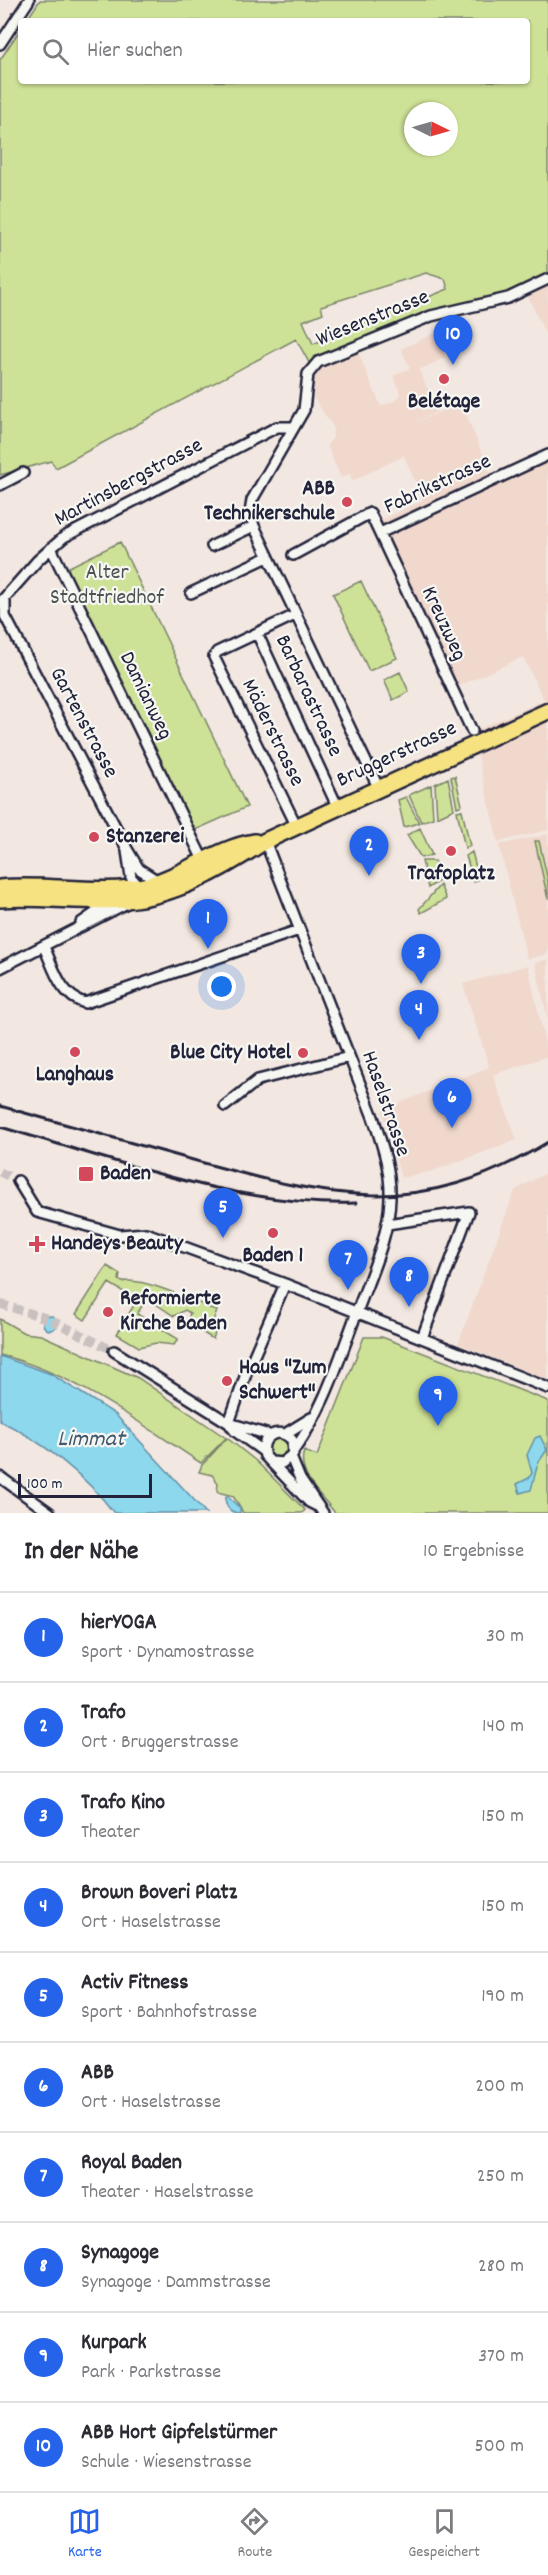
<!DOCTYPE html>
<html lang="de">
<meta charset="utf-8">
<style>
body{margin:0;font-family:Dekko,sans-serif;background:#f7f7f7;color:#2b2b33}
.compass{position:absolute;left:404px;top:102px;width:54px;height:54px;border-radius:50%;background:#fff;box-shadow:0 2px 4px #0004;rotate:95deg}
.scale{position:absolute;left:18px;bottom:15px;width:134px;box-sizing:border-box;padding-left:6px;border:3px solid #22223b;border-top:0;font-size:16px;line-height:21px;white-space:nowrap;color:#22223b;-webkit-text-stroke:4px #f6f6f2;paint-order:stroke}
.you{position:absolute;left:222px;top:987px;width:21px;height:21px;margin:-15px;border:4px solid #fff;border-radius:50%;background:#1a73e8;box-shadow:0 0 0 9px #1a73e833}
.badge{display:grid;place-items:center;width:39px;height:39px;border-radius:50%;background:#2563eb;color:#fff;font-size:20px;font-weight:700}
.pin{position:absolute;translate:-50% -50px;filter:drop-shadow(0 2px 3px #0008)}
.pin::after{content:'';position:absolute;top:32px;width:21px;height:18px;background:inherit;clip-path:polygon(0 0,100% 0,50% 100%)}
.list{margin:0;padding:0;list-style:none}
h2{display:flex;justify-content:space-between;align-items:center;height:78px;margin:0;padding:0 24px;font-size:26px}
h2 small{font-size:20px;font-weight:400;color:#7c7c81}
.list li{display:grid;grid-template-columns:39px 1fr auto;gap:18px;align-items:center;box-sizing:border-box;height:90px;padding:0 24px;border-top:2px solid #e1e1e2}
.list b{display:block;font-size:22px;white-space:nowrap}
.list p{margin:0;font-size:20px;white-space:nowrap;color:#7c7c81}
.list em{font-size:20px;font-style:normal;color:#7c7c81}
.icon{flex:none;width:33px;height:33px;fill:none;stroke:currentColor;stroke-width:2;stroke-linecap:round;stroke-linejoin:round}
.map{position:relative;flex:none;width:548px;height:1513px;overflow:hidden}
.search{position:absolute;background:#fff;box-shadow:0 2px 4px #0004;left:18px;right:18px;top:18px;height:66px;display:flex;align-items:center;gap:15px;box-sizing:border-box;padding:0 21px;border-radius:6px;color:#7c7c81;font-size:22px}
.sheet{height:978px;background:#fff}
nav{display:flex;justify-content:space-around;align-items:center;box-sizing:border-box;height:84px;border-top:2px solid #e1e1e2;background:#fff;font-size:16px;color:#7c7c81}
nav a{display:grid;justify-items:center;gap:3px}
nav .on{color:#2563eb}
.map>svg:first-child{display:block}
.built{fill:#f0d8cd}
.green{fill:#cee297;stroke:#788269;stroke-width:1.5;fill-rule:evenodd}
.water{fill:#8dd8ed;stroke:#628fa6;stroke-width:1.5}
.lines{fill:none;stroke-linecap:round;stroke-linejoin:round}
.minor-tunnel{stroke:#c9c0c0;stroke-width:9;stroke-dasharray:9 4.5;stroke-linecap:butt}
.minor-casing{stroke:#22223b;stroke-width:14}
.primary-casing{stroke:#22223b;stroke-width:20}
.minor{stroke:#f6f6f2;stroke-width:9}
.primary{stroke:#f6e281;stroke-width:15}
.rail{stroke:#22223b;stroke-width:3}
.poi-dot{fill:#d1495b;stroke:#f6f6f2;stroke-width:2}
.labels{text-anchor:middle;dominant-baseline:central;stroke-width:4.5;stroke-linejoin:round;paint-order:stroke}
.street-label{font-size:22px;fill:#22223b;stroke:#f6f6f2}
.poi-label{font-size:22px;font-weight:bold;fill:#22223b;stroke:#f6f6f2;text-anchor:start}
.park-label{font-size:22px;fill:#4d5252;stroke:#f6f6f2}
.water-label{font-size:24px;font-style:italic;fill:#425970;stroke:#f6f6f2}
</style>
<div class="map">
<svg width="548" height="1513" viewBox="0 0 548 1513">
<rect width="100%" height="100%" fill="#f3e8e1"/>
<filter id="ink" filterUnits="userSpaceOnUse"><feTurbulence type="fractalNoise" baseFrequency=".0167" numOctaves="2"/><feDisplacementMap in="SourceGraphic" scale="12" xChannelSelector="R" yChannelSelector="G"/><feConvolveMatrix kernelMatrix="1 2 1 2 8 2 1 2 1" color-interpolation-filters="sRGB"/></filter>
<g filter="url(#ink)">
<!-- built -->
<path class="built" d="M548,282V340L526,292Z
M435,333L446,357L419,370L438,411L410,425L461,402L492,477L548,451V830L498,842L472,732L544,700L523,657L457,687L370,525L423,500L404,456L352,481L350,474L341,478L327,446L333,437V427L314,398V379L323,367L358,352L381,406L396,400L401,394L393,376L410,368L401,349Z
M548,834V954L527,959L499,845Z
M548,959V1020L535,963Z
M528,965L548,1056L493,1075L517,1140L433,1171L401,1178L382,1110L489,1067L463,984Z
M548,1172V1380L458,1344L515,1190Z"/>
<!-- green -->
<path class="green" d="M40,0H548V279L520,293L454,309L312,368L296,339L56,468L51,461L0,475V60L21,28V81H527V21H26ZM413,111H449V147H413ZM426,273L445,279L448,289L313,344L303,321L323,313L321,306Z
M120,542L247,807L193,831L65,569Z
M361,581L397,658L369,671L333,594Z
M400,672L409,692L393,700L384,680Z
M455,776L462,805L457,807L451,777Z
M448,778L454,809L437,817L435,784Z
M431,785L433,818L421,822L409,795Z
M406,797L419,823L404,827L398,800Z
M462,810L470,846L465,848L457,811Z
M420,828L432,855L421,858L407,835Z
M535,841H539L548,881V899Z
M472,852L479,879L474,882L466,856Z
M422,861H435L439,881L428,888Z
M440,885L446,899L421,913L419,909Z
M107,1266L120,1274L119,1280L122,1282C140,1275 197,1303 217,1311L213,1321L218,1323L213,1339L187,1323L190,1313L185,1310L174,1316L147,1298L137,1314L178,1339L174,1345L156,1343L139,1347L117,1334L137,1300L109,1283L85,1320L76,1314Z
M0,1319L24,1333L41,1335L138,1378L226,1438L201,1463C138,1422 74,1373 0,1355Z
M364,1337H382L548,1401V1513H335C322,1495 296,1475 304,1451L317,1456Z
M227,1438L256,1461L305,1510L302,1513H243L233,1496L217,1492L218,1483L212,1475L199,1472L202,1465Z
M269 1449a10 10 0 1 1 20 0a10 10 0 1 1-20 0Z"/>
<!-- water -->
<path class="water" d="M43 1323a7 7 0 1 1 14 0a7 7 0 1 1-14 0Z
M0,1356L51,1374L115,1414L206,1513H114C88,1478 40,1439 0,1421Z
M540,1436L547,1450L538,1463L531,1490L520,1493L517,1484L529,1478L532,1473L527,1455L535,1438Z
M227,1496L240,1508V1513C230,1513 227,1508 225,1499Z"/>
<g class="lines">
<!-- minor-tunnel -->
<path class="minor-tunnel" d="M0,1172L18,1181
M0,1304L49,1319L114,1351"/>
<defs>
<path id="minor" d="M0,44L29,0
M0,485L23,473
M380,533L548,455
M212,546L254,526
M51,548L204,862
M293,555L370,513L472,731
M191,593L268,557
M5,598V616L127,849L139,869L158,881
M0,603L38,560L64,537L277,427H294
M295,615L217,652L214,657L297,827
M257,633L338,808
M379,789L254,526L250,513L252,500L304,410L308,374L318,362L431,316L508,298L548,279
M265,841L373,1117C382,1144 391,1169 390,1198C389,1238 370,1275 357,1312C339,1359 324,1410 294,1450
M127,851L131,877L140,888
M81,923L111,902
M44,947C54,968 60,996 85,1003L299,930
M0,968L131,901
M225,1106L258,1080L349,1057
M18,1181L37,1212L120,1235L146,1233L285,1284L548,1388
M387,1224L469,1212L422,1338
M114,1351L229,1423L269,1435
M229,1423L246,1374L285,1284
M229,1423L235,1431L263,1451
M285,1434L311,1418
M291,1457L300,1479L323,1513
M272,1462L282,1463L293,1454L292,1440C279,1425 258,1437 265,1456L309,1502L317,1506
M0,1477L50,1513"/>
<path id="primary" d="M0,888C49,883 100,896 148,885C185,875 217,848 255,842
M0,899C42,896 83,903 125,900C174,897 224,868 265,841L548,711"/>
</defs>
<!-- minor casing -->
<use href="#minor" class="minor-casing"/>
<!-- primary casing -->
<use href="#primary" class="primary-casing"/>
<!-- minor -->
<use href="#minor" class="minor"/>
<!-- primary -->
<use href="#primary" class="primary"/>
<!-- rail -->
<path class="rail" d="M0,1106C64,1124 129,1142 193,1160C330,1198 418,1221 548,1142
M0,1127C115,1159 236,1207 356,1203"/>
</g>
</g>
<!-- markers -->
<g class="poi-dot">
<circle cx="444" cy="379" r="6"/>
<circle cx="347" cy="502" r="6"/>
<circle cx="94" cy="837" r="6"/>
<circle cx="451" cy="851" r="6"/>
<circle cx="75" cy="1052" r="6"/>
<circle cx="303" cy="1053" r="6"/>
<rect x="78" y="1166" width="16" height="16" rx="3"/>
<circle cx="273" cy="1233" r="6"/>
<path d="M34 1235h6v6h6v6h-6v6h-6v-6h-6v-6h6z"/>
<circle cx="108" cy="1312" r="6"/>
<circle cx="227" cy="1381" r="6"/>
</g>
<g class="labels">
<!-- street labels -->
<g class="street-label">
<text transform="translate(373 319) rotate(-22)">Wiesenstrasse</text>
<text transform="translate(129 483) rotate(-28)">Martinsbergstrasse</text>
<text transform="translate(438 485) rotate(-25)">Fabrikstrasse</text>
<text transform="translate(443 624) rotate(65)">Kreuzweg</text>
<text transform="translate(145 696) rotate(64)">Damianweg</text>
<text transform="translate(308 696) rotate(65)">Barbarastrasse</text>
<text transform="translate(83 723) rotate(62)">Gartenstrasse</text>
<text transform="translate(272 733) rotate(64)">Mäderstrasse</text>
<text transform="translate(397 755) rotate(-25)">Bruggerstrasse</text>
<text transform="translate(385 1104) rotate(71)">Haselstrasse</text>
</g>
<!-- poi labels -->
<g class="poi-label">
<text x="444" y="402" text-anchor="middle">Belétage</text>
<text x="335" y="489" text-anchor="end">ABB<tspan x="335" dy="25">Technikerschule</tspan></text>
<text x="106" y="837">Stanzerei</text>
<text x="451" y="874" text-anchor="middle">Trafoplatz</text>
<text x="291" y="1053" text-anchor="end">Blue City Hotel</text>
<text x="75" y="1075" text-anchor="middle">Langhaus</text>
<text x="100" y="1174">Baden</text>
<text x="51" y="1244">Handeys Beauty</text>
<text x="273" y="1256" text-anchor="middle">Baden 1</text>
<text x="120" y="1299">Reformierte<tspan x="120" dy="25">Kirche Baden</tspan></text>
<text x="239" y="1368">Haus "Zum<tspan x="239" dy="25">Schwert"</tspan></text>
</g>
<!-- park labels -->
<g class="park-label">
<text x="107" y="573">Alter<tspan x="107" dy="25">Stadtfriedhof</tspan></text>
</g>
<!-- water labels -->
<g class="water-label">
<text x="91" y="1440">Limmat</text>
</g>
</g>
</svg>
<svg class="compass" viewBox="-18 -18 36 36"><path d="M0-13l5 13h-10z" fill="#e53935"/><path d="M0 13l5-13h-10z" fill="#7c7c81"/></svg>
<div class="scale">100 m</div>
<div class="you"></div>
<div class="pin badge" style="left:208px;top:949px">1</div>
<div class="pin badge" style="left:369px;top:876px">2</div>
<div class="pin badge" style="left:421px;top:984px">3</div>
<div class="pin badge" style="left:419px;top:1040px">4</div>
<div class="pin badge" style="left:223px;top:1238px">5</div>
<div class="pin badge" style="left:452px;top:1128px">6</div>
<div class="pin badge" style="left:348px;top:1290px">7</div>
<div class="pin badge" style="left:409px;top:1307px">8</div>
<div class="pin badge" style="left:438px;top:1426px">9</div>
<div class="pin badge" style="left:453px;top:365px">10</div>
<div class="search"><svg class="icon" aria-label="search" viewBox="0 0 24 24"><circle cx="10" cy="10" r="6"/><path d="M15 15l6 6"/></svg>Hier suchen</div>
</div>
<section class="sheet">
<h2>In der Nähe<small>10 Ergebnisse</small></h2>
<ul class="list">
<li><span class="badge">1</span><div><b>hierYOGA</b><p>Sport · Dynamostrasse</p></div><em>30 m</em></li>
<li><span class="badge">2</span><div><b>Trafo</b><p>Ort · Bruggerstrasse</p></div><em>140 m</em></li>
<li><span class="badge">3</span><div><b>Trafo Kino</b><p>Theater</p></div><em>150 m</em></li>
<li><span class="badge">4</span><div><b>Brown Boveri Platz</b><p>Ort · Haselstrasse</p></div><em>150 m</em></li>
<li><span class="badge">5</span><div><b>Activ Fitness</b><p>Sport · Bahnhofstrasse</p></div><em>190 m</em></li>
<li><span class="badge">6</span><div><b>ABB</b><p>Ort · Haselstrasse</p></div><em>200 m</em></li>
<li><span class="badge">7</span><div><b>Royal Baden</b><p>Theater · Haselstrasse</p></div><em>250 m</em></li>
<li><span class="badge">8</span><div><b>Synagoge</b><p>Synagoge · Dammstrasse</p></div><em>280 m</em></li>
<li><span class="badge">9</span><div><b>Kurpark</b><p>Park · Parkstrasse</p></div><em>370 m</em></li>
<li><span class="badge">10</span><div><b>ABB Hort Gipfelstürmer</b><p>Schule · Wiesenstrasse</p></div><em>500 m</em></li>
</ul>
</section>
<nav>
<a class="on"><svg class="icon" aria-label="map" viewBox="0 0 24 24"><path d="M3 6l6-2 6 2 6-2v14l-6 2-6-2-6 2zM9 4v14M15 6v14"/></svg>Karte</a>
<a><svg class="icon" aria-label="directions" viewBox="0 0 24 24"><path d="M12 3l9 9-9 9-9-9zM9 14v-3h6M13 9l2 2-2 2"/></svg>Route</a>
<a><svg class="icon" aria-label="saved" viewBox="0 0 24 24"><path d="M7 4h10v16l-5-4-5 4z"/></svg>Gespeichert</a>
</nav>
